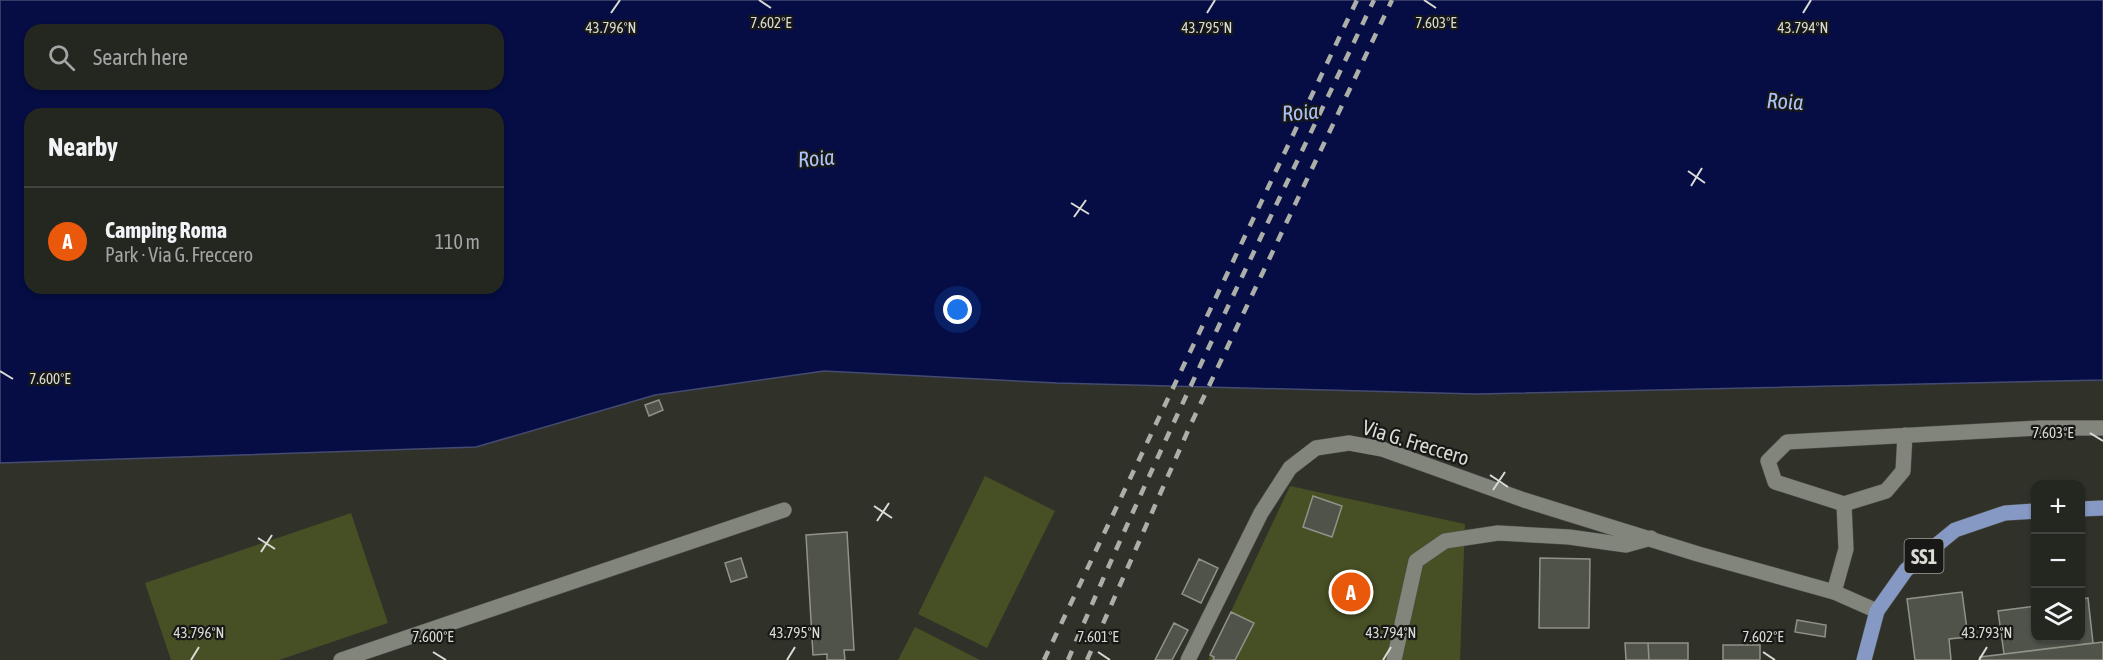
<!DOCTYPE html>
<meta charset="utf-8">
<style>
body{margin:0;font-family:"Asap Condensed",sans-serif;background:#30322d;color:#f1f3f6}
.controls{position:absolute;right:18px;bottom:18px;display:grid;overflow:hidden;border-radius:12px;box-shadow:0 2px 4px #0004}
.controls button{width:54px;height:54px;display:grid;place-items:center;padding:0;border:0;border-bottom:2px solid #41433e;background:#242620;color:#f1f3f6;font:30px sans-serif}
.you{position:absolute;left:958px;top:310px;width:21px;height:21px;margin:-15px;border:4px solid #fff;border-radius:50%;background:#1a73e8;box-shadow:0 0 0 9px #1a73e833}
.badge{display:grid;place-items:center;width:39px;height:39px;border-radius:50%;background:#ea580c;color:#fff;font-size:20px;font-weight:700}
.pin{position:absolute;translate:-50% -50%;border:3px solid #fff;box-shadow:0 2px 6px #0006}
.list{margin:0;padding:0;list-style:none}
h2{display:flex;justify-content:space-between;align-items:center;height:78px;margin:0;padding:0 24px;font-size:26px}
h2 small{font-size:20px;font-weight:400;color:#a3a5a5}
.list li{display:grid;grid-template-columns:39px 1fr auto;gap:18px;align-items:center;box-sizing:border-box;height:108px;padding:0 24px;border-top:2px solid #41433e}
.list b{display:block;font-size:22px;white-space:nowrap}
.list p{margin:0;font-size:20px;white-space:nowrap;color:#a3a5a5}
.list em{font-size:20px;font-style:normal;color:#a3a5a5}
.icon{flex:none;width:33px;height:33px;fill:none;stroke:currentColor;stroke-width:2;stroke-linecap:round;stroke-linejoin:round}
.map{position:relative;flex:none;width:2103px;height:660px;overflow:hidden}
.search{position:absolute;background:#242620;box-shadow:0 2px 4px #0004;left:24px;top:24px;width:480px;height:66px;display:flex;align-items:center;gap:15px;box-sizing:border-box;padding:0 21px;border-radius:18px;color:#a3a5a5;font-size:22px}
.panel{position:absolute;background:#242620;box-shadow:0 2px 4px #0004;left:24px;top:108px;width:480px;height:186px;border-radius:18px}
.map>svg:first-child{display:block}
.green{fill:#474f24}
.water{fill:#050d44;stroke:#454b70;stroke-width:1.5;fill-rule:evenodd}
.building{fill:#50534a;stroke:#909389;stroke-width:1.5}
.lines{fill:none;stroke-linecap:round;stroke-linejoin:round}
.lane-casing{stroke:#4e5049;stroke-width:16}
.street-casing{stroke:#4e5049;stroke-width:16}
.primary-casing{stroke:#4e5049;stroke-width:16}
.lane{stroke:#82857b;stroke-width:15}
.street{stroke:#82857b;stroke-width:15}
.primary{stroke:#8699c5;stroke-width:15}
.rail{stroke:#acaea8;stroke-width:4.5;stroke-dasharray:10 10;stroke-linecap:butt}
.ticks{fill:none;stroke:#d9dbd5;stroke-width:2}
.labels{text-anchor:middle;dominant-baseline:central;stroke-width:4.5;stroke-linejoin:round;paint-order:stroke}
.shield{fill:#181916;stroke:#9fa19c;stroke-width:1.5}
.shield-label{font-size:20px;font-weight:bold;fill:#d9dbd5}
.street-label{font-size:21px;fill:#d9dbd5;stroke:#181916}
.water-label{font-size:22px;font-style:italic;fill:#acc2f7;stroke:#181916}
.ticks-label{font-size:15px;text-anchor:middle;fill:#d9dbd5;stroke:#181916;stroke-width:4.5;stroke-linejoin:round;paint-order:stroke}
</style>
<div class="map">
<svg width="2103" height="660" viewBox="0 0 2103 660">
<rect width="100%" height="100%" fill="#30322a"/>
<!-- green -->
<path class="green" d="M985,476L1055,511L987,648L918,614Z
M1290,486L1465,524L1460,660H1208Z
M351,513L388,623L279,660H171L145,583Z
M915,627L980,660H898Z"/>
<!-- water -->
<path class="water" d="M0,0H2103V380L1476,394L1057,383L824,371L655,395L476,447L0,463ZM30,30H498V84H30ZM30,114H498V288H30Z"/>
<!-- building -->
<path class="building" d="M659,400L663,410L649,416L645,405Z
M1313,496L1342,506L1332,537L1303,527Z
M847,532L854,650H844L845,660H827V654L813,655L806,535Z
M741,558L747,577L731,582L725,563Z
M1540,558L1590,559L1589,628H1539Z
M1199,559L1218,568L1201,603L1182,594Z
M1962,592L1968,637L1949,639L1951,660H1915L1907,599Z
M2088,598L2093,643L2004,654L1998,611L2036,606V638H2080V599Z
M1231,612L1254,623L1235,660H1213L1214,657L1210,655Z
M1797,620L1826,625L1825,637L1795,632Z
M1174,623L1188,630L1172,660H1155Z
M2103,642V660H1980V657Z
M1625,643H1648L1649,660H1626Z
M1648,643H1688V660H1649Z
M1723,645H1760V660H1723Z"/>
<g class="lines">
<defs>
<path id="lane" d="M1844,504L1886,491L1903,471L1905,435
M1834,592L1846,549L1844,504L1775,482L1768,461L1787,442L2039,428H2103
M341,660L784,510
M1394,660L1416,561L1445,541L1498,533L1569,537L1626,545L1651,538"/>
<path id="street" d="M1188,660L1261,513L1290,468L1316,448L1349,443L1382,449L1524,500L1698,554L1834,592L1877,611"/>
<path id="primary" d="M2080,509L2103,508
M1864,660L1877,611L1906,570L1955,530L2005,513L2036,511"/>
</defs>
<!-- lane casing -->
<use href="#lane" class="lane-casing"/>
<!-- street casing -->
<use href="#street" class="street-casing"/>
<!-- primary casing -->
<use href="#primary" class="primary-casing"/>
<!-- lane -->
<use href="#lane" class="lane"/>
<!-- street -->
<use href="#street" class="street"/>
<!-- primary -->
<use href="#primary" class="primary"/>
<!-- rail -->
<path class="rail" d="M1044,660L1357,0
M1068,660C1163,437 1270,219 1374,0
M1087,660L1190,426L1392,0"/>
</g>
<!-- ticks -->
<path class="ticks" d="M759,0L771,8M1424,0L1436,8M611,13L620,0M1207,13L1215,0M1803,13L1811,0M1688,171L1705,183M1691,186L1702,168M1071,203L1089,214M1074,217L1086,200M0,371L13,379M2090,433L2103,441M1490,475L1508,487M1493,490L1505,472M874,506L892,518M877,521L889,503M258,538L275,549M261,552L272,535M433,652L446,660M1098,652L1110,660M1763,652L1775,660M191,660L199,647M787,660L795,647M1383,660L1391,647M1979,660L1987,647"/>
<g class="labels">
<!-- shield labels -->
<rect class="shield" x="1904.5" y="539" width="39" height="34" rx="4.5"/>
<g class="shield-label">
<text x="1924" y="556">SS1</text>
</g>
<!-- street labels -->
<g class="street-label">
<text transform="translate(1416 442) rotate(17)">Via G. Freccero</text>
</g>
<!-- water labels -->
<g class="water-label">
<text transform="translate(1785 101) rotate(3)">Roia</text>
<text transform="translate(1300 112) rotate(-5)">Roia</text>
<text transform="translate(816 158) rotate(-5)">Roia</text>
</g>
</g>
<g class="ticks-label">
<text x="771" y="28">7.602°E</text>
<text x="1436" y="28">7.603°E</text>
<text x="611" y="33">43.796°N</text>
<text x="1207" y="33">43.795°N</text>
<text x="1803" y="33">43.794°N</text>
<text x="50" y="384">7.600°E</text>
<text x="2053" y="438">7.603°E</text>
<text x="199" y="638">43.796°N</text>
<text x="795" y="638">43.795°N</text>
<text x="1391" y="638">43.794°N</text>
<text x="1987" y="638">43.793°N</text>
<text x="1098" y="642">7.601°E</text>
<text x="1763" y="642">7.602°E</text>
<text x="433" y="642">7.600°E</text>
</g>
</svg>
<div class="controls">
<button>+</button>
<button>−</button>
<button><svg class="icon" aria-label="layers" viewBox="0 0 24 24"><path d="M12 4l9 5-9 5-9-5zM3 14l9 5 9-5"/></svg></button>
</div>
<div class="you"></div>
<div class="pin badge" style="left:1351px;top:592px">A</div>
<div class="search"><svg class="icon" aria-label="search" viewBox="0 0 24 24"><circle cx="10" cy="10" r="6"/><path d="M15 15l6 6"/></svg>Search here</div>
<section class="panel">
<h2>Nearby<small></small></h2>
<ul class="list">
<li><span class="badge">A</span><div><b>Camping Roma</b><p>Park · Via G. Freccero</p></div><em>110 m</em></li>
</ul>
</section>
</div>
